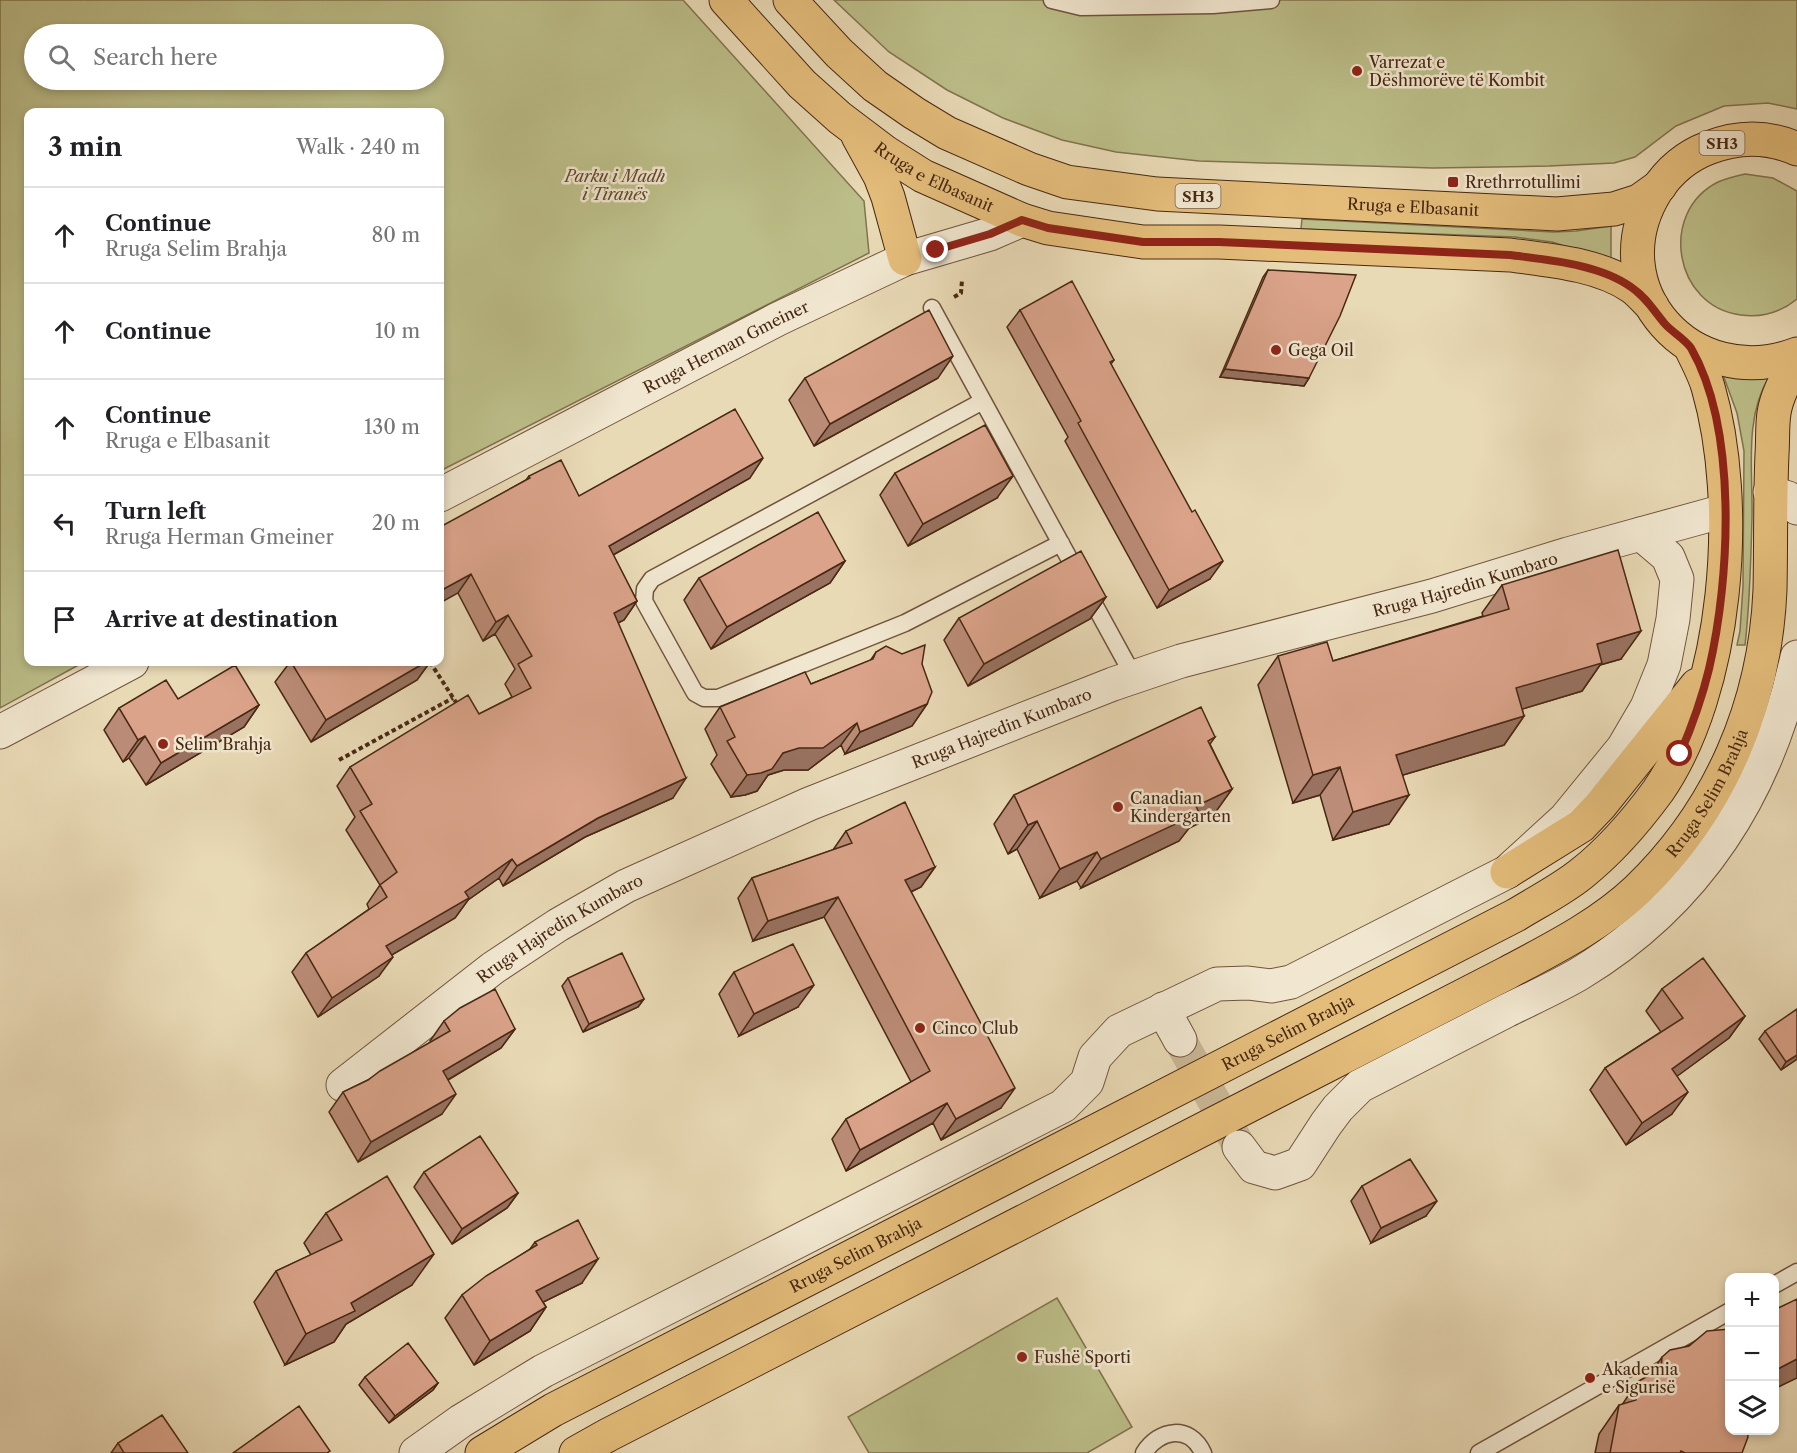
<!DOCTYPE html>
<meta charset="utf-8">
<style>
body{margin:0;font-family:"Libre Caslon Text",serif;background:#f2f2f2;color:#202124}
.controls{position:absolute;right:18px;bottom:18px;display:grid;overflow:hidden;border-radius:12px;box-shadow:0 3px 9px #0003}
.controls button{width:54px;height:54px;display:grid;place-items:center;padding:0;border:0;border-bottom:2px solid #e0e0e0;background:#fff;color:#202124;font:30px sans-serif}
.stop{position:absolute;width:18px;height:18px;margin:-14px;border:4px solid #8f2418;border-radius:50%;background:#fff}
.stop.end{background:#8f2418;border-color:#fff;box-shadow:0 2px 6px #0008}
.list{margin:0;padding:0;list-style:none}
h2{display:flex;justify-content:space-between;align-items:center;height:78px;margin:0;padding:0 24px;font-size:26px}
h2 small{font-size:20px;font-weight:400;color:#757577}
.list li{display:grid;grid-template-columns:39px 1fr auto;gap:18px;align-items:center;box-sizing:border-box;height:96px;padding:0 24px;border-top:2px solid #e0e0e0}
.list b{display:block;font-size:22px;white-space:nowrap}
.list p{margin:0;font-size:20px;white-space:nowrap;color:#757577}
.list em{font-size:20px;font-style:normal;color:#757577}
.icon{flex:none;width:33px;height:33px;fill:none;stroke:currentColor;stroke-width:2;stroke-linecap:round;stroke-linejoin:round}
.map{position:relative;flex:none;width:1797px;height:1453px;overflow:hidden}
.search{position:absolute;background:#fff;box-shadow:0 3px 9px #0003;left:24px;top:24px;width:420px;height:66px;display:flex;align-items:center;gap:15px;box-sizing:border-box;padding:0 21px;border-radius:33px;color:#757577;font-size:22px}
.panel{position:absolute;background:#fff;box-shadow:0 3px 9px #0003;left:24px;top:108px;width:420px;height:558px;border-radius:12px}
.map>svg:first-child{display:block}
.green{fill:#bcbe89;stroke:#82734e;stroke-width:1.5;fill-rule:evenodd}
.lines{fill:none;stroke-linecap:round;stroke-linejoin:round}
.minor-tunnel{stroke:#c9b695;stroke-width:33;stroke-dasharray:33 16;stroke-linecap:butt}
.service-casing{stroke:#70543c;stroke-width:19}
.minor-casing{stroke:#70543c;stroke-width:35}
.primary-casing{stroke:#482813;stroke-width:35}
.path{stroke:#482813;stroke-width:4;stroke-dasharray:4.5 3;stroke-linecap:butt}
.service{stroke:#f1e7d0;stroke-width:16}
.minor{stroke:#f1e7d0;stroke-width:33}
.primary{stroke:#e4bd7b;stroke-width:33}
.wall{fill:#bb8c77;stroke:#482813;stroke-width:1.5}
.shaded-wall{fill:#997261;stroke:#482813;stroke-width:1.5}
.building{fill:#daa38a;stroke:#482813;stroke-width:1.5}
.route{stroke:#8f2418;stroke-width:8}
.poi-dot{fill:#8f2418;stroke:#f1e7d0;stroke-width:2}
.labels{text-anchor:middle;dominant-baseline:central;stroke-width:5;stroke-linejoin:round;paint-order:stroke}
.shield{fill:#f1e7d0;stroke:#7b614c;stroke-width:1.5}
.shield-label{font-size:15px;font-weight:bold;fill:#482813}
.poi-label{font-size:16px;fill:#482813;stroke:#f1e7d0;text-anchor:start}
.park-label{font-size:16px;font-style:italic;fill:#5f462b;stroke:#f1e7d0}
.street-label{font-size:16px;fill:#482813;stroke:#f1e7d0}
</style>
<div class="map">
<svg width="1797" height="1453" viewBox="0 0 1797 1453">
<rect width="100%" height="100%" fill="#e9dab6"/>
<filter id="stains"><feTurbulence type="fractalNoise" baseFrequency=".00333" numOctaves="4"/><feColorMatrix values="0 0 0 0 .2 0 0 0 0 .09 0 0 0 0 .02 0 0 0 .5 -.17"/></filter>
<radialGradient id="worn" r=".72"><stop offset=".6" stop-color="#630" stop-opacity="0"/><stop offset="1" stop-color="#630" stop-opacity=".3"/></radialGradient>
<!-- green -->
<path class="green" d="M0,0H683L864,201L869,253L440,471V112H28V662H84L0,708ZM34,34H434V80H34Z
M834,0H1797V109L1768,103L1724,106L1676,126L1635,157L1614,163L1549,166L1433,168L1199,161L1116,152L1062,140L1003,118L947,90L889,52Z
M1745,174L1773,178L1797,191V299C1781,312 1762,318 1741,315C1674,307 1658,212 1718,182C1727,178 1736,176 1745,174Z
M1302,219L1554,232L1576,231L1611,226V257L1608,260L1552,242L1515,237L1301,229Z
M1722,372L1769,373V377C1744,418 1753,471 1752,517C1751,560 1750,603 1745,645H1737L1740,631L1743,586L1744,451L1737,413Z
M1057,1298L1132,1427L1087,1453H869L848,1417Z"/>
<g class="lines">
<!-- minor-tunnel -->
<path class="minor-tunnel" d="M1180,1040L1238,1144"/>
<defs>
<path id="service" d="M1052,0L1081,7L1213,5L1271,0
M932,308L1134,677
M983,401L652,579L645,589L644,601L695,693L704,698H718L905,623L1061,543
M1774,1285L1797,1272
M1144,1453C1159,1429 1190,1424 1203,1453
M1479,1453L1730,1311"/>
<g id="minor">
<path d="M1770,492L1788,498L1797,508"/>
<path id="s1" d="M440,495L778,319L905,259L990,234L1022,220"/>
<path d="M0,732L132,662"/>
<path d="M1163,1009L1180,1040"/>
<path id="s2" d="M343,1085L493,968L558,925L626,886L809,804L1113,684L1181,661L1432,596L1568,554L1724,511"/>
<path d="M1239,1147L1254,1167L1275,1173L1300,1164L1326,1124L1338,1108L1360,1086C1409,1061 1457,1036 1506,1011C1530,999 1555,988 1579,974C1698,902 1768,792 1797,657"/>
<path d="M416,1453L461,1421L543,1371L1063,1106L1087,1082L1095,1057L1119,1031L1217,984L1248,983L1271,986L1291,982L1507,872L1565,819L1623,748L1647,707L1664,665L1673,619L1677,579L1668,557L1641,534"/>
</g>
<g id="primary">
<path id="s3" d="M726,0L802,84L840,118L885,152L923,176L1022,220L1048,228L1143,242H1219L1510,255C1548,260 1599,264 1632,287C1639,292 1646,300 1652,306"/>
<path id="s4" d="M790,0L839,53L875,86L914,113L947,133L1029,169L1067,182L1157,194L1557,214L1614,209L1639,201L1660,186"/>
<path d="M858,136L880,176L888,197L905,259"/>
<path d="M1797,149C1768,136 1738,136 1708,148C1687,156 1669,171 1656,191C1596,288 1692,394 1797,354"/>
<path d="M1507,872L1581,826L1600,806L1697,685"/>
<path id="s5" d="M482,1453L553,1410L1516,915C1537,902 1561,890 1581,874C1610,851 1636,821 1658,791C1728,690 1742,504 1708,387C1704,373 1696,359 1690,346"/>
<path id="s6" d="M576,1453L608,1435L1507,973C1552,949 1600,925 1637,890C1720,810 1765,705 1770,590C1771,545 1770,499 1772,454C1773,441 1772,426 1774,413C1777,394 1788,376 1797,359"/>
</g>
</defs>
<!-- service casing -->
<use href="#service" class="service-casing"/>
<!-- minor casing -->
<use href="#minor" class="minor-casing"/>
<!-- primary casing -->
<use href="#primary" class="primary-casing"/>
<!-- path -->
<path class="path" d="M954,297L961,293L962,280
M430,662L459,707
M339,760L453,698"/>
<!-- service -->
<use href="#service" class="service"/>
<!-- minor -->
<use href="#minor" class="minor"/>
<!-- primary -->
<use href="#primary" class="primary"/>
</g>
<!-- wall -->
<path class="wall" d="M1268,270L1309,378L1304,386L1220,377L1263,277Z
M1020,310L1114,360L1111,364L1210,579L1157,608L1065,441L1068,437L1007,327Z
M805,378H938L814,446L789,400Z
M895,473L997,498L908,546L880,495Z
M529,476L579,496L750,478L613,555L637,601L624,620L618,623L673,798L585,837L503,886L499,878L468,900L455,918L391,955L379,976L318,1017L292,972L306,953L369,909L367,904L380,885L346,830L355,817L337,786L350,767L479,714L512,697L505,684L515,669L495,634L483,641L458,593L466,514L526,480Z
M845,561L830,583L711,649L684,600L699,578Z
M1502,585L1621,659L1600,665L1582,691L1522,709L1524,716L1504,745L1403,775L1389,824L1333,840L1320,795L1293,803L1258,685L1278,656L1333,661L1483,616L1482,613Z
M1106,597L1090,619L968,686L944,640L959,618Z
M876,652L922,664L927,704L912,726L845,754L841,745L808,770H784L768,775L757,791L745,795L731,797L711,764L717,755L705,729L720,707L811,684L870,661Z
M290,662H430L417,680L311,742L275,682Z
M178,699L259,705L244,727L146,785L129,758L123,762L104,730L119,708Z
M1215,737L1210,744L1232,789L1212,817L1189,828L1179,841L1081,888L1077,881L1040,898L1017,849L1008,854L994,824L1014,795Z
M846,831L935,867L921,887L911,892L1001,1108L941,1140L933,1123L846,1171L832,1139L846,1119L911,1082L824,917L753,941L738,898L752,878L833,850Z
M734,972L798,1007L739,1036L719,994Z
M568,978L644,999L638,1007L583,1032L562,986Z
M1662,989L1745,1016L1729,1038L1677,1076L1672,1114L1626,1145L1590,1090L1605,1068L1661,1032L1646,1011Z
M444,1021L515,1029L501,1048L448,1080L442,1114L358,1162L329,1112L343,1092L368,1080L431,1042L430,1041Z
M1765,1031L1797,1059L1781,1070L1759,1039Z
M424,1172L518,1193L507,1208L452,1244L414,1187Z
M1362,1186L1426,1216L1371,1243L1351,1201Z
M326,1213L412,1285L346,1324L334,1342L285,1365L254,1302L276,1271L311,1255L304,1243Z
M535,1242L582,1283L543,1302L546,1307L530,1331L474,1365L445,1318L462,1295L530,1249Z
M1730,1323V1431L1742,1453H1595L1599,1434L1619,1405H1622L1637,1382L1649,1376L1662,1357L1725,1330Z
M365,1377L438,1383L433,1390L389,1423L359,1385Z
M118,1443L188,1453H111Z"/>
<!-- shaded-wall -->
<path class="shaded-wall" d="M953,356L938,378L814,446L830,424Z
M1225,369L1309,378L1304,386L1220,377Z
M763,458L750,478L595,565L609,546Z
M1013,476L997,498L908,546L923,524Z
M845,561L830,583L711,649L727,627Z
M1223,561L1210,579L1157,608L1169,590Z
M471,574L458,593L440,603V591Z
M1106,597L1090,619L968,686L984,664Z
M637,601L624,620L600,632L614,613Z
M508,615L495,634L483,641L496,622Z
M1641,631L1621,659L1600,665L1582,691L1496,717L1516,688L1597,644Z
M426,662H430L417,680L311,742L326,720Z
M927,704L912,726L845,754L860,732Z
M259,705L244,727L146,785L161,763Z
M1524,716L1504,745L1376,783L1396,755Z
M857,723L841,745L808,770H784L768,775L757,791L745,795L731,797L747,775L783,753Z
M145,736L129,758L123,762L138,740Z
M1340,767L1320,795L1293,803L1313,775Z
M686,778L673,798L585,837L503,886L517,866L598,818Z
M1232,789L1212,817L1189,828L1179,841L1081,888L1101,859L1196,806Z
M1409,795L1389,824L1333,840L1353,812Z
M1037,821L1017,849L1008,854L1028,825Z
M1097,852L1077,881L1040,898L1060,869Z
M512,859L499,878L468,900L455,918L373,966L386,946Z
M935,867L921,887L891,901L905,880Z
M838,897L824,917L753,941L768,921Z
M393,957L379,976L318,1017L332,998Z
M814,985L798,1007L739,1036L754,1014Z
M644,999L638,1007L583,1032L589,1024Z
M1745,1016L1729,1038L1657,1091L1672,1069Z
M515,1029L501,1048L429,1091L443,1071Z
M1797,1055V1059L1781,1070L1786,1062Z
M1015,1088L1001,1108L941,1140L956,1119Z
M1688,1092L1672,1114L1626,1145L1642,1123Z
M456,1094L442,1114L358,1162L371,1142Z
M947,1103L933,1123L846,1171L860,1150Z
M518,1193L507,1208L452,1244L462,1229Z
M1437,1201L1426,1216L1371,1243L1381,1228Z
M434,1254L412,1285L346,1324L334,1342L285,1365L306,1334L351,1303Z
M598,1259L582,1283L519,1314L536,1291Z
M546,1307L530,1331L474,1365L490,1341Z
M1797,1359V1378L1774,1389V1371Z
M438,1383L433,1390L389,1423L395,1416Z"/>
<!-- building -->
<path class="building" d="M1268,270L1356,275L1340,316L1309,378L1225,369Z
M1072,281L1114,360L1110,362L1192,512L1195,510L1223,561L1169,590L1078,423L1081,421L1020,310Z
M929,310L953,356L830,424L805,378Z
M735,409L763,458L609,546L637,601L614,613L686,778L598,818L517,866L512,859L465,892L469,898L386,946L393,957L332,998L306,953L387,897L380,885L397,872L360,811L372,804L350,767L468,695L479,714L531,688L518,664L532,656L508,615L496,622L471,574L440,591V527L530,478L529,476L561,460L579,496Z
M985,425L1013,476L923,524L895,473Z
M818,512L845,561L727,627L699,578Z
M1618,550L1641,631L1597,644L1602,663L1516,688L1524,716L1396,755L1409,795L1353,812L1340,767L1313,775L1278,656L1327,642L1333,661L1509,609L1502,585Z
M1081,551L1106,597L984,664L959,618Z
M925,645L922,664L932,692L927,704L860,732L857,723L823,748H799L783,753L772,769L761,773L747,775L727,741L735,737L720,707L805,672L811,684L873,659L876,652L886,646L902,654Z
M291,662H426L326,720Z
M235,665L259,705L161,763L145,736L138,740L119,708L166,680L178,699Z
M1201,707L1215,737L1208,741L1232,789L1196,806L1199,813L1101,859L1097,852L1060,869L1037,821L1028,825L1014,795Z
M905,802L935,867L905,880L1015,1088L956,1119L947,1103L860,1150L846,1119L930,1071L838,897L768,921L752,878L852,843L846,831Z
M793,944L814,985L754,1014L734,972Z
M622,953L644,999L589,1024L568,978Z
M1703,958L1745,1016L1672,1069L1688,1092L1642,1123L1605,1068L1683,1018L1662,989Z
M495,989L515,1029L443,1071L456,1094L371,1142L343,1092L368,1080L380,1071L450,1031L444,1021L460,1008Z
M1797,1009V1055L1786,1062L1765,1031Z
M480,1136L518,1193L462,1229L424,1172Z
M1410,1159L1437,1201L1381,1228L1362,1186Z
M387,1176L434,1254L351,1303L355,1311L306,1334L276,1271L342,1240L326,1213Z
M578,1220L598,1259L536,1291L546,1307L490,1341L462,1295L486,1276L537,1245L535,1242Z
M1797,1299V1359L1774,1371V1310Z
M1730,1329V1431H1747L1748,1437L1742,1453H1685L1681,1451L1680,1453H1610L1619,1405L1636,1400L1637,1382L1661,1369L1662,1357L1670,1350L1689,1346L1707,1331Z
M408,1343L438,1383L395,1416L365,1377Z
M299,1406L330,1451L327,1453H233Z
M162,1415L188,1453H124L118,1443Z"/>
<g class="lines">
<!-- route -->
<path class="route" d="M936,250L990,234L1022,220L1048,228L1143,242H1219L1510,255C1548,260 1599,264 1631,287C1646,297 1654,311 1665,324C1672,332 1685,339 1691,348C1738,430 1730,579 1709,669C1702,698 1692,726 1680,754"/>
</g>
<!-- markers -->
<g class="poi-dot">
<circle cx="1357" cy="71" r="6"/>
<rect x="1447" y="176" width="12" height="12" rx="3"/>
<circle cx="1276" cy="350" r="6"/>
<circle cx="163" cy="744" r="6"/>
<circle cx="1118" cy="807" r="6"/>
<circle cx="920" cy="1028" r="6"/>
<circle cx="1022" cy="1357" r="6"/>
<circle cx="1590" cy="1378" r="6"/>
</g>
<g class="labels">
<!-- shield labels -->
<g class="shield">
<rect x="1699.5" y="131" width="45" height="24" rx="4.5"/>
<rect x="1175.5" y="184" width="45" height="24" rx="4.5"/>
</g>
<g class="shield-label">
<text x="1722" y="143">SH3</text>
<text x="1198" y="196">SH3</text>
</g>
<!-- poi labels -->
<g class="poi-label">
<text x="1369" y="62">Varrezat e<tspan x="1369" dy="18">Dëshmorëve të Kombit</tspan></text>
<text x="1465" y="182">Rrethrrotullimi</text>
<text x="1288" y="350">Gega Oil</text>
<text x="175" y="744">Selim Brahja</text>
<text x="1130" y="798">Canadian<tspan x="1130" dy="18">Kindergarten</tspan></text>
<text x="932" y="1028">Cinco Club</text>
<text x="1034" y="1357">Fushë Sporti</text>
<text x="1602" y="1369">Akademia<tspan x="1602" dy="18">e Sigurisë</tspan></text>
</g>
<!-- park labels -->
<g class="park-label">
<text x="615" y="176">Parku i Madh<tspan x="615" dy="18">i Tiranës</tspan></text>
</g>
<!-- street labels -->
<g class="street-label">
<text stroke="none"><textPath href="#s3" startOffset="276">Rruga e Elbasanit</textPath></text>
<text stroke="none"><textPath href="#s4" startOffset="684">Rruga e Elbasanit</textPath></text>
<text stroke="none"><textPath href="#s1" startOffset="322">Rruga Herman Gmeiner</textPath></text>
<text stroke="none"><textPath href="#s2" startOffset="1240">Rruga Hajredin Kumbaro</textPath></text>
<text stroke="none"><textPath href="#s2" startOffset="754">Rruga Hajredin Kumbaro</textPath></text>
<text stroke="none"><textPath href="#s6" startOffset="1323">Rruga Selim Brahja</textPath></text>
<text stroke="none"><textPath href="#s2" startOffset="268">Rruga Hajredin Kumbaro</textPath></text>
<text stroke="none"><textPath href="#s5" startOffset="909">Rruga Selim Brahja</textPath></text>
<text stroke="none"><textPath href="#s5" startOffset="423">Rruga Selim Brahja</textPath></text>
</g>
</g>
<rect width="100%" height="100%" filter="url(#stains)"/>
<rect width="100%" height="100%" fill="url(#worn)"/>
</svg>
<div class="controls">
<button>+</button>
<button>−</button>
<button><svg class="icon" aria-label="layers" viewBox="0 0 24 24"><path d="M12 4l9 5-9 5-9-5zM3 14l9 5 9-5"/></svg></button>
</div>
<div class="stop" style="left:1680px;top:754px"></div>
<div class="stop end" style="left:936px;top:250px"></div>
<div class="search"><svg class="icon" aria-label="search" viewBox="0 0 24 24"><circle cx="10" cy="10" r="6"/><path d="M15 15l6 6"/></svg>Search here</div>
<section class="panel">
<h2>3 min<small>Walk · 240 m</small></h2>
<ul class="list">
<li><svg class="icon" aria-label="ahead" viewBox="0 0 24 24"><path d="M12 20V5M6 11l6-6 6 6"/></svg><div><b>Continue</b><p>Rruga Selim Brahja</p></div><em>80 m</em></li>
<li><svg class="icon" aria-label="ahead" viewBox="0 0 24 24"><path d="M12 20V5M6 11l6-6 6 6"/></svg><div><b>Continue</b></div><em>10 m</em></li>
<li><svg class="icon" aria-label="ahead" viewBox="0 0 24 24"><path d="M12 20V5M6 11l6-6 6 6"/></svg><div><b>Continue</b><p>Rruga e Elbasanit</p></div><em>130 m</em></li>
<li><svg class="icon" aria-label="left" viewBox="0 0 24 24"><path d="M17 20v-9H6M10 6l-5 5 5 5"/></svg><div><b>Turn left</b><p>Rruga Herman Gmeiner</p></div><em>20 m</em></li>
<li><svg class="icon" aria-label="arrive" viewBox="0 0 24 24"><path d="M6 21V4h12l-3 4 3 4H6"/></svg><div><b>Arrive at destination</b></div></li>
</ul>
</section>
</div>
